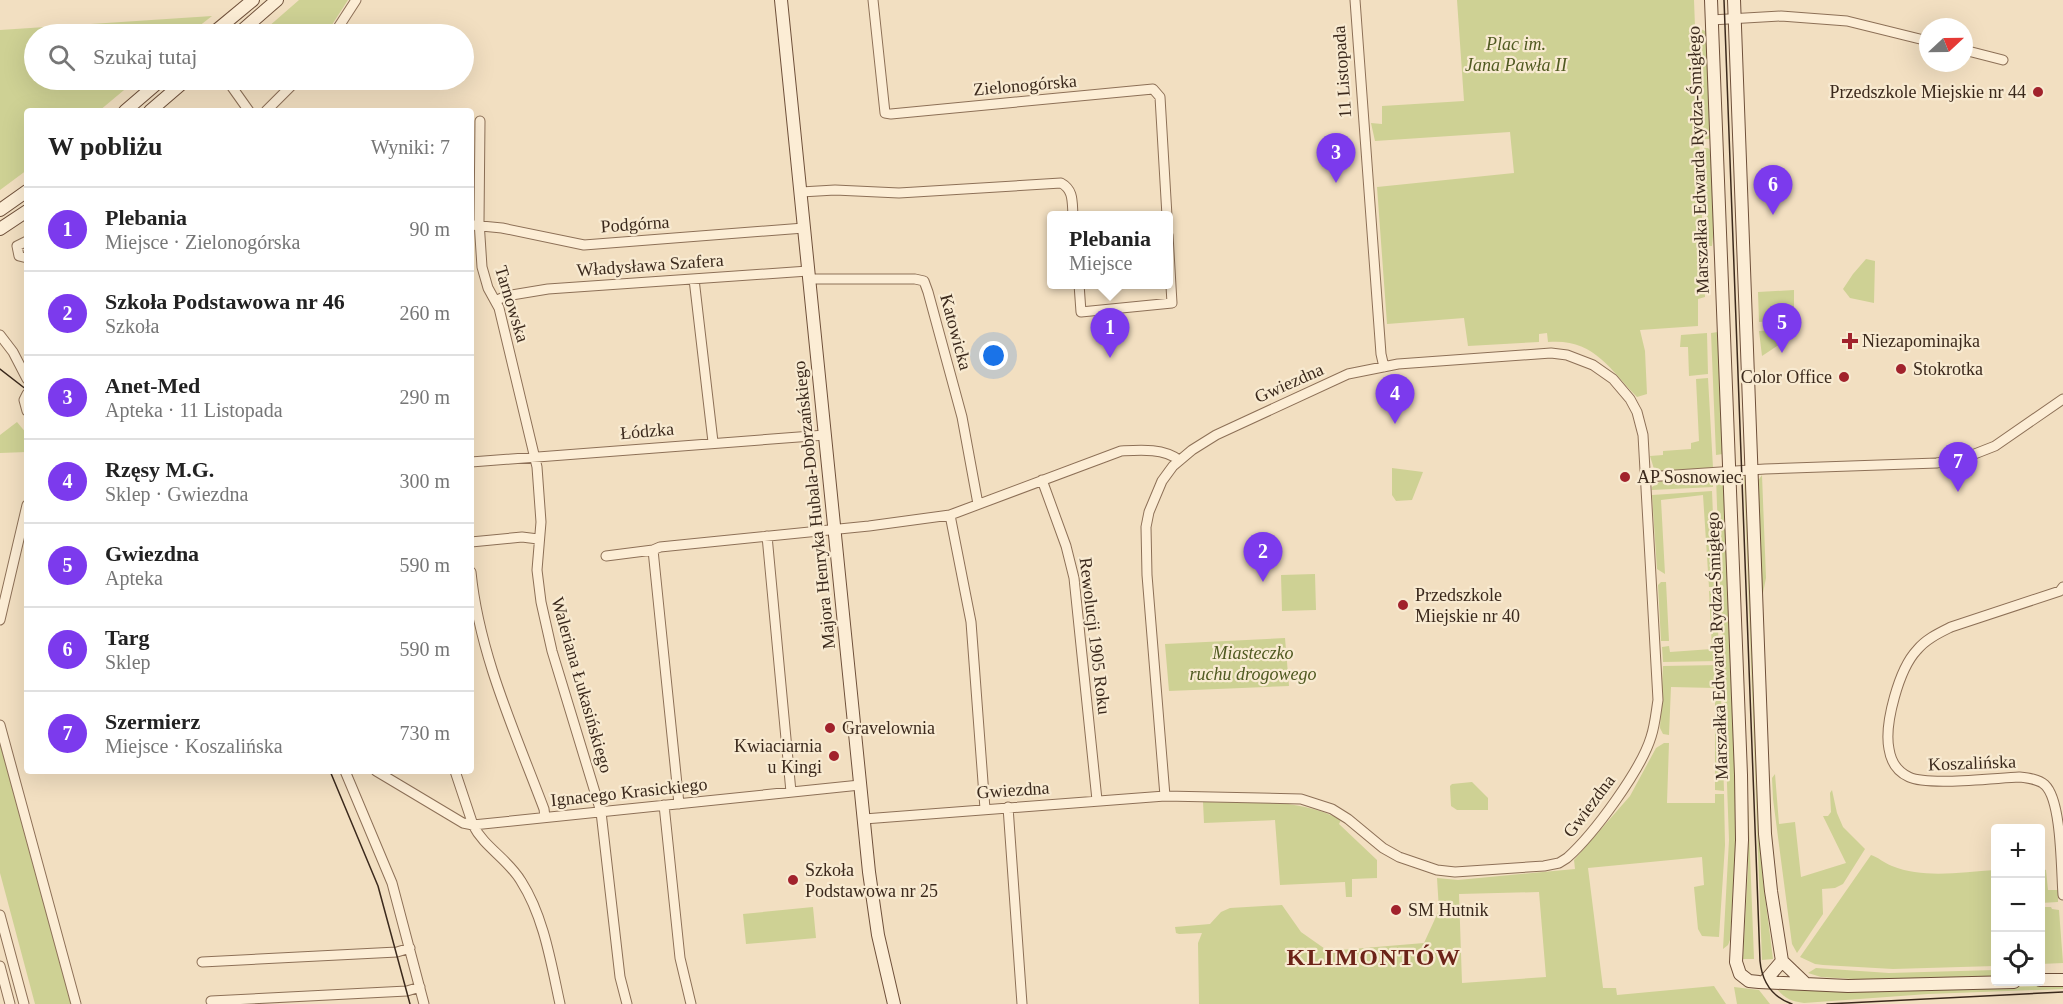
<!DOCTYPE html>
<html lang="pl">
<meta charset="utf-8">
<style>
body{margin:0;font-family:Georgia,serif;background:#f6f6f6;color:#222}
.controls{position:absolute;right:18px;bottom:18px;display:grid;overflow:hidden;border-radius:6px;box-shadow:0 6px 24px #0002}
.controls button{width:54px;height:54px;display:grid;place-items:center;padding:0;border:0;border-bottom:2px solid #e0e0e0;background:#fff;color:#222;font:30px sans-serif}
.compass{position:absolute;left:1919px;top:18px;width:54px;height:54px;border-radius:50%;background:#fff;box-shadow:0 6px 24px #0002;rotate:68deg}
.you{position:absolute;left:994px;top:356px;width:21px;height:21px;margin:-15px;border:4px solid #fff;border-radius:50%;background:#1a73e8;box-shadow:0 0 0 9px #1a73e833}
.badge{display:grid;place-items:center;width:39px;height:39px;border-radius:50%;background:#7c3aed;color:#fff;font-size:20px;font-weight:700}
.pin{position:absolute;translate:-50% -50px;filter:drop-shadow(0 2px 3px #0008)}
.pin::after{content:'';position:absolute;top:32px;width:21px;height:18px;background:inherit;clip-path:polygon(0 0,100% 0,50% 100%)}
.popup{position:absolute;left:1047px;top:211px;width:126px;height:78px;box-sizing:border-box;display:grid;place-content:center;border-radius:6px;background:#fff;filter:drop-shadow(0 2px 4px #0005);font-size:20px;white-space:nowrap;color:#767676}
.popup b{font-size:22px;color:#222}
.popup::after{content:'';position:absolute;left:50%;top:100%;margin-left:-12px;border:12px solid transparent;border-top-color:#fff}
.list{margin:0;padding:0;list-style:none}
h2{display:flex;justify-content:space-between;align-items:center;height:78px;margin:0;padding:0 24px;font-size:26px}
h2 small{font-size:20px;font-weight:400;color:#767676}
.list li{display:grid;grid-template-columns:39px 1fr auto;gap:18px;align-items:center;box-sizing:border-box;height:84px;padding:0 24px;border-top:2px solid #e0e0e0}
.list b{display:block;font-size:22px;white-space:nowrap}
.list p{margin:0;font-size:20px;white-space:nowrap;color:#767676}
.list em{font-size:20px;font-style:normal;color:#767676}
.icon{flex:none;width:33px;height:33px;fill:none;stroke:currentColor;stroke-width:2;stroke-linecap:round;stroke-linejoin:round}
.map{position:relative;flex:none;width:2063px;height:1004px;overflow:hidden}
.search{position:absolute;background:#fff;box-shadow:0 6px 24px #0002;left:24px;top:24px;width:450px;height:66px;display:flex;align-items:center;gap:15px;box-sizing:border-box;padding:0 21px;border-radius:33px;color:#767676;font-size:22px}
.panel{position:absolute;background:#fff;box-shadow:0 6px 24px #0002;left:24px;top:108px;width:450px;height:666px;border-radius:6px}
.map>svg:first-child{display:block}
.green{fill:#ced194;fill-rule:evenodd}
.lines{fill:none;stroke-linecap:round;stroke-linejoin:round}
.street-casing{stroke:#8d7057;stroke-width:11}
.secondary-casing{stroke:#6f503a;stroke-width:14}
.street{stroke:#fcedd5;stroke-width:9}
.secondary{stroke:#fcedd5;stroke-width:12}
.tram{stroke:#3b291c;stroke-width:1.5}
.poi-dot{fill:#a1222c;stroke:#f8ead1;stroke-width:2}
.labels{text-anchor:middle;dominant-baseline:central;stroke-width:4.5;stroke-linejoin:round;paint-order:stroke}
.park-label{font-size:18px;font-style:italic;fill:#505a21;stroke:#f8ead1}
.street-label{font-size:18px;fill:#3b291c;stroke:#f8ead1}
.poi-label{font-size:18px;fill:#3b291c;stroke:#f8ead1;text-anchor:start}
.district-label{font-size:24px;font-weight:bold;letter-spacing:1.5px;fill:#6c2318;stroke:#f8ead1}
</style>
<div class="map">
<svg width="2063" height="1004" viewBox="0 0 2063 1004">
<rect width="100%" height="100%" fill="#f2dfc1"/>
<!-- green -->
<path class="green" d="M299,0H348L326,34H260Z
M1457,0H1694L1705,297L1698,299V326L1640,330L1645,351L1647,394L1637,397C1609,368 1593,338 1548,342L1547,333L1539,334V342L1468,346L1464,318L1387,324L1377,187L1514,173L1510,132L1375,141L1371,123L1382,124V106L1464,101Z
M212,16L189,34H34V80H136L99,111H27V170L0,190V30Z
M1699,28L1705,31L1707,36L1711,136L1709,139H1704L1703,137Z
M1704,148H1708L1712,152L1714,227L1712,246H1708Z
M1866,259L1875,261L1874,303L1850,298L1843,289L1853,274Z
M1794,290V320L1759,322L1758,292Z
M1790,329L1792,331V336L1762,356L1759,331Z
M1718,332L1723,454L1716,455L1711,333Z
M1707,333L1708,374L1689,376L1688,347H1680L1681,335Z
M1708,378L1713,468L1660,471L1654,469L1650,456L1663,455V451L1691,449V443L1699,441L1696,379Z
M17,422L27,434V452L0,453V435Z
M1392,468L1423,472L1412,500L1396,501L1392,495Z
M1744,474L1747,479L1760,840L1763,880L1773,959L1762,960Z
M1762,475L1766,578L1762,598L1757,482Z
M1713,477V487L1652,490V487L1661,481Z
M1716,477L1722,481L1724,487L1737,817L1730,940L1728,945L1723,949L1729,840Z
M1712,491L1716,587H1709L1703,495L1661,500L1665,574L1657,569L1652,495Z
M1315,574L1316,610L1282,611L1281,575Z
M1661,582H1666L1669,641H1661L1658,585Z
M1709,591H1717L1719,661L1663,662L1662,647L1669,646L1670,652L1712,649Z
M1285,638L1289,686L1169,691L1165,644Z
M1720,665L1724,791L1715,790V688L1671,687L1669,735L1663,734L1660,728L1663,666Z
M1664,743H1669L1667,803H1715V794H1724L1725,845L1719,937L1702,936L1698,929L1694,887L1704,885L1702,857L1588,868L1603,988H1616L1617,995L1714,986L1726,1004H1199L1198,943L1202,933L1179,934L1176,933L1175,927L1210,924L1221,912L1230,908L1282,905L1301,932L1328,951L1424,943L1439,910L1437,878L1458,880L1575,869L1574,860L1630,796L1656,748ZM1539,892L1546,977L1462,983L1459,894Z
M0,744L71,1004H35L0,873Z
M1744,749H1746L1754,959H1743L1748,867Z
M1775,774L1779,824L1795,822L1801,877L1846,863L1823,816H1828L1831,812L1830,793L1832,790L1837,813L1843,827L1865,849L1843,884L1835,888L1822,889L1823,914L1797,953L1792,944L1773,799L1772,778Z
M1472,782L1488,798V810H1457L1451,806L1450,786L1452,784Z
M1203,802C1250,803 1298,797 1341,820L1339,824L1377,860V878L1352,879V897H1346L1345,882L1280,885L1275,820L1204,823Z
M1871,855C1878,857 1884,863 1892,866C1924,879 1962,872 1995,870V966L1893,969L1823,965L1815,964L1800,957Z
M2041,868L2046,870L2048,890H2058V902L2041,903Z
M813,907L816,938L746,944L743,914Z
M2041,907H2051L2052,909L2059,910L2063,963L2041,964Z
M1816,968L1889,973L1995,970L1996,977L1902,982L1821,977L1808,973Z
M2063,985V989L1928,994L1804,1003C1792,1001 1785,999 1778,990L1883,992Z
M1734,987L1759,990L1770,1004H1737Z"/>
<g class="lines">
<defs>
<path id="street" d="M873,0L885,113L891,114L1153,89L1160,97L1167,216
M1355,0L1381,354L1384,367
M1711,20L1781,16L1847,21L1928,41
M334,34L356,0
M1964,50L2003,60
M227,80L249,111
M266,111L297,80
M480,121L479,221L482,267L488,288L499,308L537,467L541,522L537,570L541,602L552,651L601,812L620,977L627,1004
M801,192L835,190L899,193L1061,183C1074,190 1072,202 1073,216
M471,225L502,228L584,245L804,228
M27,241L17,246L19,256L27,258
M694,279L713,442
M809,279H915L924,281L928,292L962,417L978,504
M1079,284L1081,312L1172,303L1168,235
M495,301L506,296L548,289L808,271
M0,335L13,352L27,379
M27,394L24,400L27,411
M471,462L825,435
M1646,477L1765,469L1937,463L1972,455L1995,446L2063,399
M1042,480L1066,546L1074,578L1097,800
M950,515L971,622L985,809
M767,536L791,792
M471,542L522,537L538,539
M653,550L679,804
M606,556L653,550L660,547L869,526L950,515L1121,451C1140,450 1163,448 1179,460
M471,572C479,654 515,732 544,809L545,817
M2063,587L2060,591L1951,627C1939,633 1926,639 1917,650C1899,669 1884,724 1889,749C1891,762 1898,772 1909,777C1928,786 1995,778 2019,777C2028,778 2038,779 2045,785C2062,801 2061,871 2063,895
M0,620L27,505
M0,725L76,1004
M345,771L392,883L424,1004
M376,771L463,823L473,825C484,847 508,859 521,881C544,917 551,963 560,1004
M455,771L473,825L860,785
M664,805L680,958L691,1004
M1008,807L1022,1004
M864,819L1165,796L1301,799L1332,809L1348,819L1383,848L1399,857L1437,870L1455,872L1544,866L1559,863L1567,858C1594,834 1641,770 1651,737C1655,725 1656,712 1658,700L1643,435L1637,412L1630,399L1613,379L1593,365L1567,355L1551,353L1398,364L1348,374L1216,435L1192,450L1173,466L1162,481L1149,512L1146,527L1147,575L1165,796
M0,915L24,1004
M202,962L397,952L410,948
M0,966L10,1004
M211,1001L407,991L420,987"/>
<path id="secondary" d="M781,0L869,872L878,935L894,1004
M1711,0L1741,775L1742,840L1736,962L1740,974L1749,981L1759,982L1848,986L2014,982
M1734,0L1765,834L1771,891L1782,961L1806,984
M212,34L253,0
M238,34L277,0
M125,111L161,80
M150,111L186,80
M0,210L27,191
M0,229L27,211
M2040,980H2063
M1765,981L1782,961"/>
</defs>
<!-- street casing -->
<use href="#street" class="street-casing"/>
<!-- secondary casing -->
<use href="#secondary" class="secondary-casing"/>
<!-- street -->
<use href="#street" class="street"/>
<!-- secondary -->
<use href="#secondary" class="secondary"/>
<!-- tram -->
<path class="tram" d="M1724,0L1760,961C1762,981 1772,997 1792,1004
M0,369L27,390
M330,771L378,886L410,1004
M1827,1004L2063,992"/>
</g>
<!-- markers -->
<g class="poi-dot">
<circle cx="2038" cy="92" r="6"/>
<path d="M1847 332h6v6h6v6h-6v6h-6v-6h-6v-6h6z"/>
<circle cx="1901" cy="369" r="6"/>
<circle cx="1844" cy="377" r="6"/>
<circle cx="1625" cy="477" r="6"/>
<circle cx="1403" cy="605" r="6"/>
<circle cx="830" cy="728" r="6"/>
<circle cx="834" cy="756" r="6"/>
<circle cx="793" cy="880" r="6"/>
<circle cx="1396" cy="910" r="6"/>
</g>
<g class="labels">
<!-- park labels -->
<g class="park-label">
<text x="1516" y="44">Plac im.<tspan x="1516" dy="21">Jana Pawła II</tspan></text>
<text x="1253" y="653">Miasteczko<tspan x="1253" dy="21">ruchu drogowego</tspan></text>
</g>
<!-- street labels -->
<g class="street-label">
<text transform="translate(1342 72) rotate(-94)">11 Listopada</text>
<text transform="translate(1025 85) rotate(-5)">Zielonogórska</text>
<text transform="translate(1698 160) rotate(-92)">Marszałka Edwarda Rydza-Śmigłego</text>
<text transform="translate(635 224) rotate(-4)">Podgórna</text>
<text transform="translate(650 265) rotate(-4)">Władysława Szafera</text>
<text transform="translate(512 304) rotate(73)">Tarnowska</text>
<text transform="translate(956 332) rotate(75)">Katowicka</text>
<text transform="translate(1289 383) rotate(-24)">Gwiezdna</text>
<text transform="translate(647 431) rotate(-5)">Łódzka</text>
<text transform="translate(814 505) rotate(-96)">Majora Henryka Hubala-Dobrzańskiego</text>
<text transform="translate(1095 636) rotate(83)">Rewolucji 1905 Roku</text>
<text transform="translate(1717 646) rotate(-92)">Marszałka Edwarda Rydza-Śmigłego</text>
<text transform="translate(582 685) rotate(74)">Waleriana Łukasińskiego</text>
<text transform="translate(1972 763) rotate(-2)">Koszalińska</text>
<text transform="translate(1013 790) rotate(-4)">Gwiezdna</text>
<text transform="translate(629 792) rotate(-6)">Ignacego Krasickiego</text>
<text transform="translate(1589 806) rotate(-53)">Gwiezdna</text>
</g>
<!-- poi labels -->
<g class="poi-label">
<text x="2026" y="92" text-anchor="end">Przedszkole Miejskie nr 44</text>
<text x="1862" y="341">Niezapominajka</text>
<text x="1913" y="369">Stokrotka</text>
<text x="1832" y="377" text-anchor="end">Color Office</text>
<text x="1637" y="477">AP Sosnowiec</text>
<text x="1415" y="595">Przedszkole<tspan x="1415" dy="21">Miejskie nr 40</tspan></text>
<text x="842" y="728">Gravelownia</text>
<text x="822" y="746" text-anchor="end">Kwiaciarnia<tspan x="822" dy="21">u Kingi</tspan></text>
<text x="805" y="870">Szkoła<tspan x="805" dy="21">Podstawowa nr 25</tspan></text>
<text x="1408" y="910">SM Hutnik</text>
</g>
<!-- district labels -->
<g class="district-label">
<text x="1374" y="957">KLIMONTÓW</text>
</g>
</g>
</svg>
<div class="controls">
<button>+</button>
<button>−</button>
<button><svg class="icon" aria-label="locate" viewBox="0 0 24 24"><circle cx="12" cy="12" r="6"/><path d="M12 2v4M12 18v4M2 12h4M18 12h4"/></svg></button>
</div>
<svg class="compass" viewBox="-18 -18 36 36"><path d="M0-13l5 13h-10z" fill="#e53935"/><path d="M0 13l5-13h-10z" fill="#767676"/></svg>
<div class="you"></div>
<div class="pin badge" style="left:1110px;top:358px">1</div>
<div class="popup"><b>Plebania</b>Miejsce</div>
<div class="pin badge" style="left:1263px;top:582px">2</div>
<div class="pin badge" style="left:1336px;top:183px">3</div>
<div class="pin badge" style="left:1395px;top:424px">4</div>
<div class="pin badge" style="left:1782px;top:353px">5</div>
<div class="pin badge" style="left:1773px;top:215px">6</div>
<div class="pin badge" style="left:1958px;top:492px">7</div>
<div class="search"><svg class="icon" aria-label="search" viewBox="0 0 24 24"><circle cx="10" cy="10" r="6"/><path d="M15 15l6 6"/></svg>Szukaj tutaj</div>
<section class="panel">
<h2>W pobliżu<small>Wyniki: 7</small></h2>
<ul class="list">
<li><span class="badge">1</span><div><b>Plebania</b><p>Miejsce · Zielonogórska</p></div><em>90 m</em></li>
<li><span class="badge">2</span><div><b>Szkoła Podstawowa nr 46</b><p>Szkoła</p></div><em>260 m</em></li>
<li><span class="badge">3</span><div><b>Anet-Med</b><p>Apteka · 11 Listopada</p></div><em>290 m</em></li>
<li><span class="badge">4</span><div><b>Rzęsy M.G.</b><p>Sklep · Gwiezdna</p></div><em>300 m</em></li>
<li><span class="badge">5</span><div><b>Gwiezdna</b><p>Apteka</p></div><em>590 m</em></li>
<li><span class="badge">6</span><div><b>Targ</b><p>Sklep</p></div><em>590 m</em></li>
<li><span class="badge">7</span><div><b>Szermierz</b><p>Miejsce · Koszalińska</p></div><em>730 m</em></li>
</ul>
</section>
</div>
